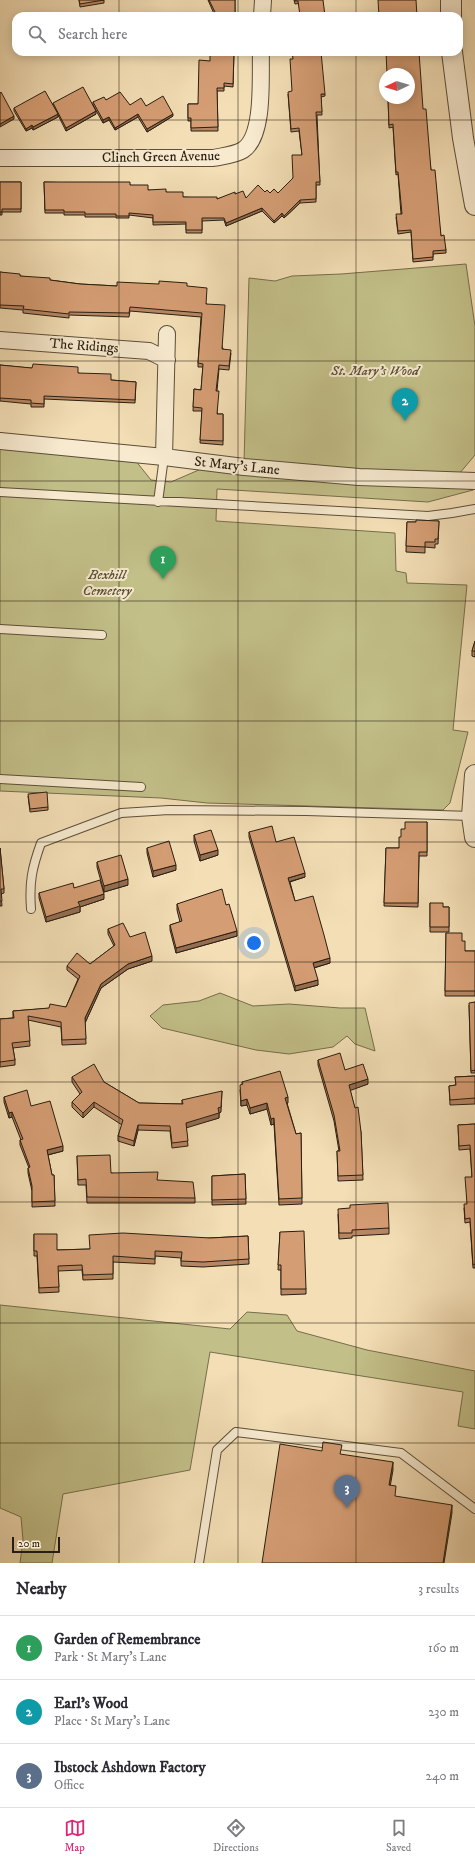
<!DOCTYPE html>
<meta charset="utf-8">
<style>
body{margin:0;font-family:"IM FELL DW Pica",serif;background:#f2f2f3;color:#2b2b33}
.compass{position:absolute;left:379px;top:68px;width:36px;height:36px;border-radius:50%;background:#fff;box-shadow:0 2px 10px #0003;rotate:266deg}
.scale{position:absolute;left:12px;bottom:10px;width:48px;box-sizing:border-box;padding-left:4px;border:2px solid #291e11;border-top:0;font-size:11px;line-height:14px;white-space:nowrap;color:#291e11;-webkit-text-stroke:3px #f7eacf;paint-order:stroke}
.you{position:absolute;left:254px;top:943px;width:14px;height:14px;margin:-10px;border:3px solid #fff;border-radius:50%;background:#1a73e8;box-shadow:0 0 0 6px #1a73e833}
.badge{display:grid;place-items:center;width:26px;height:26px;border-radius:50%;background:#db2777;color:#fff;font-size:13px;font-weight:700}
.pin{position:absolute;translate:-50% -33px;filter:drop-shadow(0 1px 2px #0008)}
.pin::after{content:'';position:absolute;top:21px;width:14px;height:12px;background:inherit;clip-path:polygon(0 0,100% 0,50% 100%)}
.list{margin:0;padding:0;list-style:none}
h2{display:flex;justify-content:space-between;align-items:center;height:52px;margin:0;padding:0 16px;font-size:17px}
h2 small{font-size:13px;font-weight:400;color:#7c7c81}
.list li{display:grid;grid-template-columns:26px 1fr auto;gap:12px;align-items:center;box-sizing:border-box;height:64px;padding:0 16px;border-top:1px solid #e1e1e2}
.list b{display:block;font-size:15px;white-space:nowrap}
.list p{margin:0;font-size:13px;white-space:nowrap;color:#7c7c81}
.list em{font-size:13px;font-style:normal;color:#7c7c81}
.icon{flex:none;width:22px;height:22px;fill:none;stroke:currentColor;stroke-width:2;stroke-linecap:round;stroke-linejoin:round}
.map{position:relative;flex:none;width:475px;height:1563px;overflow:hidden}
.search{position:absolute;background:#fff;box-shadow:0 2px 10px #0003;left:12px;right:12px;top:12px;height:44px;display:flex;align-items:center;gap:10px;box-sizing:border-box;padding:0 14px;border-radius:12px;color:#7c7c81;font-size:15px}
.sheet{height:244px;background:#fff}
nav{display:flex;justify-content:space-around;align-items:center;box-sizing:border-box;height:56px;border-top:1px solid #e1e1e2;background:#fff;font-size:11px;color:#7c7c81}
nav a{display:grid;justify-items:center;gap:2px}
nav .on{color:#db2777}
.map>svg:first-child{display:block}
.green{fill:#c2bf88;stroke:#766e4c}
.lines{fill:none;stroke-linecap:round;stroke-linejoin:round}
.service-casing{stroke:#5c4e3a;stroke-width:10}
.minor-casing{stroke:#5c4e3a;stroke-width:18}
.tertiary-casing{stroke:#5c4e3a;stroke-width:22}
.service{stroke:#f7eacf;stroke-width:8}
.minor{stroke:#f7eacf;stroke-width:16}
.tertiary{stroke:#f7eacf;stroke-width:20}
.wall{fill:#b78764;stroke:#291e11}
.shaded-wall{fill:#956e51;stroke:#291e11}
.building{fill:#d59d74;stroke:#291e11}
.grid{fill:none;stroke:#291e11;stroke-width:1;stroke-opacity:0.55}
.labels{text-anchor:middle;dominant-baseline:central;stroke-width:4;stroke-linejoin:round;paint-order:stroke}
.street-label{font-size:14px;fill:#291e11;stroke:#f7eacf}
.park-label{font-size:14px;font-style:italic;fill:#574e35;stroke:#f7eacf}
</style>
<div class="map">
<svg width="475" height="1563" viewBox="0 0 475 1563">
<rect width="100%" height="100%" fill="#f3deb5"/>
<filter id="stains"><feTurbulence type="fractalNoise" baseFrequency=".005" numOctaves="4"/><feColorMatrix values="0 0 0 0 .2 0 0 0 0 .09 0 0 0 0 .02 0 0 0 .5 -.17"/></filter>
<radialGradient id="worn" r=".72"><stop offset=".6" stop-color="#630" stop-opacity="0"/><stop offset="1" stop-color="#630" stop-opacity=".3"/></radialGradient>
<!-- green -->
<path class="green" d="M466,264L475,326V455L459,474L360,470L244,462L249,278L275,281L292,276L341,274Z
M0,448L135,460L151,480L171,482L201,469L358,484L446,488L462,487L473,490L428,502L217,489L216,521L395,533L396,571L406,573L407,583L467,585L453,730L468,732L450,803L443,810L207,803L161,798L0,791Z
M220,993L253,1006L289,1004L340,1008H365L375,1051L355,1044L347,1036L333,1047L289,1054L256,1050L162,1028L150,1016L163,1005L199,1001Z
M0,1305L230,1329L247,1312L287,1315L297,1331L367,1350L475,1371V1429L458,1426L463,1392L210,1352L190,1470L63,1494L52,1563H20L23,1540L21,1517L0,1508Z"/>
<g class="lines">
<defs>
<path id="service" d="M0,492L428,516L452,513L475,509
M158,502L164,457
M0,629L102,635
M0,779L141,787
M31,909C29,882 32,868 41,843L121,813L169,810L306,811L472,816
M199,1563L217,1450L236,1432L401,1453L475,1509"/>
<path id="minor" d="M262,16L263,0
M0,158H213C223,156 235,155 243,150C265,136 260,76 261,52
M0,340L149,351L167,360
M0,441L164,457L244,467L359,477L475,481
M164,457L167,334"/>
<path id="tertiary" d="M451,16V0
M452,52L463,138L475,205
M475,775L472,816L475,837"/>
</defs>
<!-- service casing -->
<use href="#service" class="service-casing"/>
<!-- minor casing -->
<use href="#minor" class="minor-casing"/>
<!-- tertiary casing -->
<use href="#tertiary" class="tertiary-casing"/>
<!-- service -->
<use href="#service" class="service"/>
<!-- minor -->
<use href="#minor" class="minor"/>
<!-- tertiary -->
<use href="#tertiary" class="tertiary"/>
</g>
<!-- wall -->
<path class="wall" d="M79,0H104V3L80,7Z
M208,0H235V16H215Z
M294,0H323L295,4Z
M234,52L233,87L224,86V91H217L218,131H191V121H188V104H198L210,61Z
M288,94H325V96L321,97L322,115H317L320,185H316V202L300,203L284,218L282,216L274,223L262,211L226,226L224,220L202,221V233H186V224L153,225V218L129,215V218H116V217H85V215H64V213H45L44,182L130,185L148,190L166,192L183,197L217,199L235,194L246,198L265,192L270,193H278L293,178L302,155L299,131L291,132Z
M388,98L423,109L431,170L441,236L446,250V253L433,254V260L413,262L411,232L398,234L396,217L401,214L398,174L396,175L393,127L389,128Z
M106,100L130,105L146,106L173,116L147,132L138,117L115,130L109,120L103,123L93,105V102Z
M53,104L96,114L66,131L58,115V117L33,130L32,128L26,131L14,111V108Z
M0,182H21V212H2V215H0Z
M0,272L20,276L80,284L117,286H187L207,304L223,349L231,353L229,370L219,369L217,391V414H223V445L200,443L202,411H193L194,389L201,390L203,367H198V363L201,317L130,311L129,317L69,315V318L23,313V310L0,308Z
M0,365L78,373L111,380L136,382L135,403L44,399V407H31V404L0,401Z
M439,521L438,544H435V548L425,547V553L406,552L407,522H416Z
M475,641V657L472,656V651Z
M28,796L48,807V810L30,812Z
M427,822V856H419L418,907L384,906L386,848H399L405,829Z
M249,832L276,842L305,877L290,882L295,901L330,963L314,968L318,985L295,991L249,837Z
M194,835L218,855L200,861L194,841Z
M0,848L4,889V893L1,894L2,906H0Z
M147,848L176,870L153,877L147,853Z
M97,862L128,885L104,892L97,867Z
M74,888L104,899L80,907V912L46,922L39,898V893Z
M430,903L443,907H449V932H430Z
M177,904L226,905L237,936L176,953L170,930V925L180,922L177,910Z
M108,929L130,937L152,961L128,969L101,988L85,1023L86,1044L62,1045L61,1027L28,1020L30,1046L13,1048L15,1060V1065L0,1067V1019L13,1018V1011L66,1007L78,979L67,970V966L90,964L114,946L108,934Z
M446,933L462,941L465,951H475V996H445Z
M475,1002V1073H471L469,1005Z
M318,1060L345,1070L368,1084L350,1090L361,1132L363,1180L338,1181L337,1151H339L334,1121L318,1065Z
M475,1076V1104L450,1105L449,1086L456,1085L455,1077Z
M72,1077L104,1082L139,1103L182,1104V1100L221,1112L219,1113V1118L186,1127L188,1146L172,1148L170,1131L138,1130L134,1146L118,1141V1136L122,1125L94,1107L83,1118L72,1107V1102L80,1094L72,1082Z
M242,1082L288,1103H287L296,1134L301,1133L302,1204L279,1205L274,1124L271,1125L267,1109L250,1114L247,1105L241,1106L240,1090L242,1084Z
M4,1097L31,1106L63,1151L48,1155L52,1175H54L55,1206L32,1207V1191L28,1173V1168H29L20,1145V1140H21L12,1117L9,1118L4,1102Z
M475,1124V1268H473L470,1222L465,1223L464,1208L467,1204L472,1177L470,1149L459,1150L458,1125Z
M77,1156L111,1173L157,1180L195,1198V1203H87L86,1185H78Z
M245,1174L246,1204L212,1205V1176Z
M338,1214L389,1228V1234L352,1236V1238L339,1239Z
M280,1232L306,1289V1294L281,1295V1270H278Z
M34,1234L57,1250L90,1249L210,1238L248,1236L249,1264L203,1267L181,1266V1258L155,1256V1264L113,1262V1279L83,1280L82,1270L58,1271L59,1292L39,1293L37,1256H34Z"/>
<!-- shaded-wall -->
<path class="shaded-wall" d="M96,111V114L66,131V128Z
M58,114V117L33,130V127Z
M138,114V117L115,130V128Z
M173,114V116L147,132V129Z
M14,116V119L0,127V124Z
M109,117V120L103,123V120Z
M32,125V128L26,131V129Z
M300,200V203L284,218V216Z
M262,208V211L226,226V223Z
M282,213V216L274,223V221Z
M218,850V855L200,861V855Z
M176,865V870L153,877V871Z
M305,873V877L288,882V878Z
M128,879V885L104,892V886Z
M104,894V899L80,907V912L46,922V917L78,902Z
M237,931V936L176,953V948Z
M152,956V961L128,969L101,988L85,1023V1018L101,984L128,964Z
M330,958V963L313,968V963Z
M318,980V985L295,991V986Z
M368,1079V1084L349,1091V1085Z
M222,1091L221,1112L219,1113V1118L186,1128V1123L218,1108Z
M288,1097V1103L285,1104V1098Z
M247,1099V1105L241,1106V1101Z
M94,1102V1107L83,1118V1113Z
M267,1103V1109L250,1114V1108Z
M12,1112V1117L9,1118V1113Z
M274,1118V1124L271,1125V1119Z
M138,1125V1130L134,1146V1141Z
M63,1146V1151L47,1155V1150Z
M393,1462V1470L389,1493V1485Z
M452,1505V1513L444,1563H443Z"/>
<!-- building -->
<path class="building" d="M79,0H104L80,4Z
M209,0H235V16H217Z
M295,0H323L325,16H300L298,1H295Z
M378,0H416L417,16H379Z
M210,52H234L233,84L224,83V88H217L218,127L191,128V118H188V104H198L199,60L210,61Z
M292,52H321L325,94H321L322,112H316L320,182H316V199L300,200L284,216L282,213L274,221L262,208L226,223L224,218H202V230H186V222H153V215L129,213V216H116V214H85V212H64V210H45L44,182H130V185H148V190L166,189V192H183V197H217V199L235,192V194L243,191L246,198L258,185L265,192L267,190L270,193L274,189L278,193L293,178L292,155H302L299,128L291,129L288,92L292,91L290,59H293Z
M386,52H419L423,109H426L431,170H435L441,236L444,235L446,250L433,251V257L413,259L411,230L398,231L396,214H402L398,172H396L393,124L389,125L388,98H409V74H387Z
M83,87L96,111L66,128L53,103Z
M45,91L58,114L33,127L32,125L26,129L14,108Z
M1,92L14,116L0,124V93Z
M120,92L130,105L141,98L146,106L163,96L173,114L147,129L138,114L115,128L109,117L103,120L93,102L104,97L106,100Z
M0,182H21V209H2V212H0Z
M0,272L20,274V276L50,278V280L80,284L117,286V282L159,284V281L187,283V286L207,288L206,304L225,305L222,349L231,350L229,366L219,365L216,391H219L217,414H223V441L200,440L202,408L193,407L194,389L201,390L203,364L198,363L202,313L130,307L129,313L69,312V314L23,309L24,306L0,305Z
M33,364L78,367V373L111,374V380L136,382L135,400L44,396V404L31,403V400L0,398V365L32,368Z
M416,520L439,521L438,539H435V542H425V547L406,546L407,522H416Z
M475,641V651H472Z
M47,792L48,807L30,809L28,794Z
M405,822H427V852H419L418,903H384L386,848H399V837H401V829H405Z
M272,826L276,842L294,837L305,873L288,878L295,901L313,896L324,935L330,958L313,963L318,980L295,986L249,832Z
M211,830L218,850L200,855L194,835Z
M169,841L176,865L153,871L147,848Z
M0,848L4,889H1L2,901H0Z
M121,855L128,879L104,886L97,862Z
M100,880L104,894L78,902L80,906L46,917L39,893L73,883L74,888Z
M222,889L226,905L229,904L237,931L176,948L170,925L182,921L177,904Z
M430,903H443V907H449V927H430Z
M123,923L130,937L145,932L152,956L128,964L101,984L85,1018L86,1039L62,1040L61,1022L28,1016L30,1041L12,1043L15,1060L0,1062V1019L14,1018L13,1011L49,1008L50,1004L66,1007L80,976L67,966L77,953L90,964L115,945L108,929Z
M446,933H462V941H465V951H475V991H445Z
M475,1002V1070L471,1071L469,1003Z
M340,1053L345,1070L363,1064L368,1079L349,1085L355,1108L358,1107L361,1132L363,1175L338,1176L337,1151H340L334,1115L318,1060Z
M94,1064L104,1082L139,1103L183,1104L182,1100L222,1091L221,1107L218,1108L219,1113L186,1123L188,1141L172,1143L170,1126L138,1125L134,1141L118,1136L123,1120L94,1102L83,1113L72,1102L82,1092L72,1077Z
M280,1071L288,1097L285,1098L296,1134L301,1133L302,1198L279,1199L274,1118L271,1119L267,1103L250,1108L247,1099L241,1101L240,1085L243,1084L242,1082Z
M475,1076V1098L450,1100L449,1086L456,1085L455,1077Z
M27,1090L31,1106L50,1101L63,1146L47,1150L52,1175H54L55,1201L32,1202V1186L28,1168L30,1167L20,1140L23,1139L12,1112L9,1113L4,1097Z
M475,1124V1264L473,1265L470,1218L465,1219L464,1204H467L465,1177H472L470,1145L459,1146L458,1125Z
M110,1155L111,1173L158,1172L157,1180L193,1182L195,1198L87,1197L86,1179L78,1180L77,1156Z
M245,1174L246,1199L212,1200V1176Z
M388,1203L389,1228L352,1230V1233H339L338,1209L350,1208V1205Z
M304,1231L306,1289H281V1265H278L280,1232Z
M123,1233L210,1238L248,1236L249,1259L203,1262L181,1261L182,1252L155,1251V1259L113,1256V1274L83,1275L82,1265L58,1266L59,1287L39,1288L37,1251H34V1234H57V1250L90,1249L89,1235Z
M323,1442L342,1445L340,1454L393,1462L389,1485L396,1486L395,1496L452,1505L443,1563H262L280,1444L322,1451Z"/>
<!-- grid -->
<path class="grid" d="M119,0V16M238,0V16M356,0V16M119,52V1563M238,52V1563M356,52V1563M0,120H475M0,240H475M0,361H475M0,481H475M0,601H475M0,721H475M0,842H475M0,962H475M0,1082H475M0,1202H475M0,1323H475M0,1443H475"/>
<g class="labels">
<!-- street labels -->
<g class="street-label">
<text transform="translate(161 157) rotate(-1)">Clinch Green Avenue</text>
<text transform="translate(84 346) rotate(4)">The Ridings</text>
<text transform="translate(237 466) rotate(6)">St Mary's Lane</text>
</g>
<!-- park labels -->
<g class="park-label">
<text x="375" y="371">St. Mary's Wood</text>
<text x="107" y="575">Bexhill<tspan x="107" dy="16">Cemetery</tspan></text>
</g>
</g>
<rect width="100%" height="100%" filter="url(#stains)"/>
<rect width="100%" height="100%" fill="url(#worn)"/>
</svg>
<svg class="compass" viewBox="-18 -18 36 36"><path d="M0-13l5 13h-10z" fill="#e53935"/><path d="M0 13l5-13h-10z" fill="#7c7c81"/></svg>
<div class="scale">20 m</div>
<div class="you"></div>
<div class="pin badge" style="left:163px;top:579px;background:#2e9e5b">1</div>
<div class="pin badge" style="left:405px;top:421px;background:#0f9aa8">2</div>
<div class="pin badge" style="left:347px;top:1508px;background:#5c6f8a">3</div>
<div class="search"><svg class="icon" aria-label="search" viewBox="0 0 24 24"><circle cx="10" cy="10" r="6"/><path d="M15 15l6 6"/></svg>Search here</div>
</div>
<section class="sheet">
<h2>Nearby<small>3 results</small></h2>
<ul class="list">
<li><span class="badge" style="background:#2e9e5b">1</span><div><b>Garden of Remembrance</b><p>Park · St Mary's Lane</p></div><em>160 m</em></li>
<li><span class="badge" style="background:#0f9aa8">2</span><div><b>Earl's Wood</b><p>Place · St Mary's Lane</p></div><em>230 m</em></li>
<li><span class="badge" style="background:#5c6f8a">3</span><div><b>Ibstock Ashdown Factory</b><p>Office</p></div><em>240 m</em></li>
</ul>
</section>
<nav>
<a class="on"><svg class="icon" aria-label="map" viewBox="0 0 24 24"><path d="M3 6l6-2 6 2 6-2v14l-6 2-6-2-6 2zM9 4v14M15 6v14"/></svg>Map</a>
<a><svg class="icon" aria-label="directions" viewBox="0 0 24 24"><path d="M12 3l9 9-9 9-9-9zM9 14v-3h6M13 9l2 2-2 2"/></svg>Directions</a>
<a><svg class="icon" aria-label="saved" viewBox="0 0 24 24"><path d="M7 4h10v16l-5-4-5 4z"/></svg>Saved</a>
</nav>
